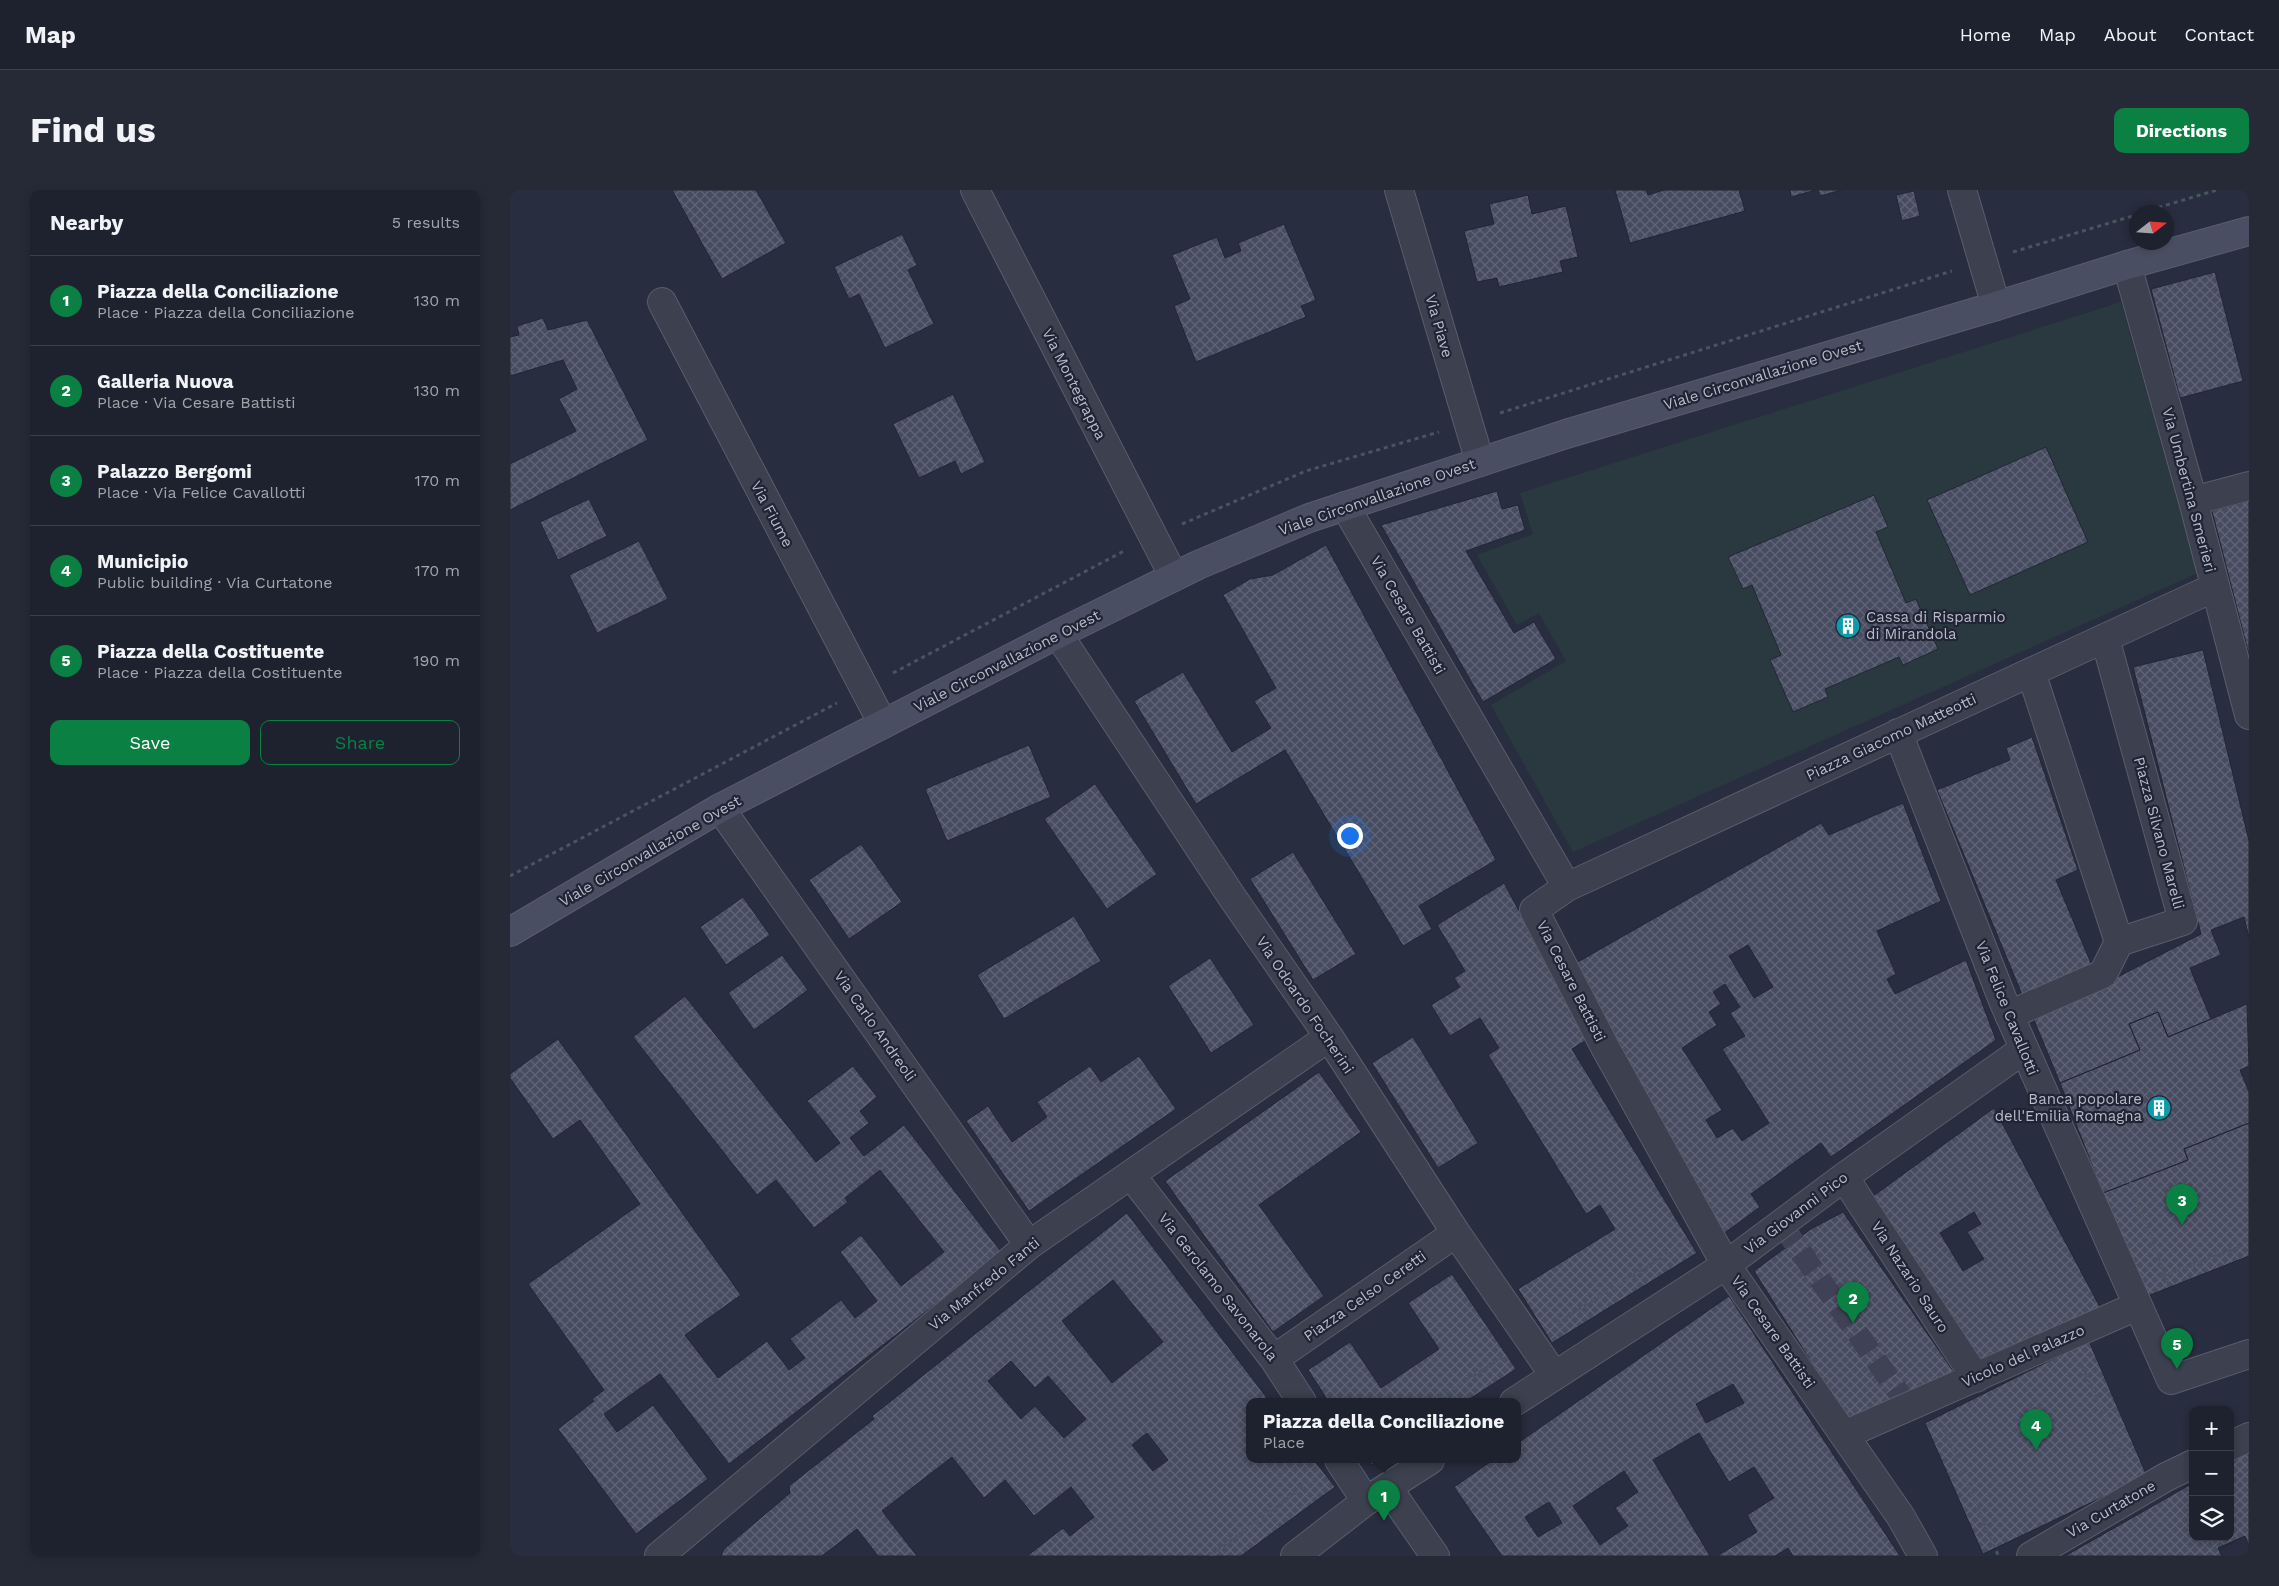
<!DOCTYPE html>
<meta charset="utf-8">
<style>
body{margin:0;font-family:"Work Sans",sans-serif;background:#262a37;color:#f1f3f6}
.controls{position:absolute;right:15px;bottom:15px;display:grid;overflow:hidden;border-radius:10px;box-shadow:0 2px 8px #0003}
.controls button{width:45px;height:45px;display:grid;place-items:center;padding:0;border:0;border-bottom:1px solid #3c3f4b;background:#1e222f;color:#f1f3f6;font:25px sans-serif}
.compass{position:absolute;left:1619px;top:15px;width:45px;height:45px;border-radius:50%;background:#1e222f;box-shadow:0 2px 8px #0003;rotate:73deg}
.you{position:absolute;left:839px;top:645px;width:18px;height:18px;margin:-12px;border:4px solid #fff;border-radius:50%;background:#1a73e8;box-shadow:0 0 0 8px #1a73e833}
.badge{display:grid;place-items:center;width:32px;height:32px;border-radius:50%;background:#0b8043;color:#fff;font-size:16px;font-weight:700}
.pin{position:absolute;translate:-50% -41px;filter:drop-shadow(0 1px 2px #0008)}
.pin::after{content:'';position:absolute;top:26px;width:18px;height:15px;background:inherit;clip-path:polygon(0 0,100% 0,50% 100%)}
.popup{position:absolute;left:736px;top:1208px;width:275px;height:65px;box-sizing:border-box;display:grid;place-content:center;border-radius:10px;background:#1e222f;filter:drop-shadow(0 1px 4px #0005);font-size:16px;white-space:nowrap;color:#a1a4aa}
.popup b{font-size:19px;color:#f1f3f6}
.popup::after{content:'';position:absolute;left:50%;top:100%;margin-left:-10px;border:10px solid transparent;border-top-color:#1e222f}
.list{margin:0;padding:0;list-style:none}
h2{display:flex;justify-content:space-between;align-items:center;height:65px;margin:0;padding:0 20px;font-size:21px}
h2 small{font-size:16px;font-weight:400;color:#a1a4aa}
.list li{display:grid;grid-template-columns:32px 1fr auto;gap:15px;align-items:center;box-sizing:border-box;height:90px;padding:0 20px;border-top:1px solid #3c3f4b}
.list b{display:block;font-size:19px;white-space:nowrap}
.list p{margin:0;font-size:16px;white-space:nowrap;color:#a1a4aa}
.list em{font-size:16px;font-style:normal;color:#a1a4aa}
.actions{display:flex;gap:10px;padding:15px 20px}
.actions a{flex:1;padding:11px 0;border:1px solid #0b8043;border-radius:10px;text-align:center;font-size:18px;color:#0b8043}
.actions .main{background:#0b8043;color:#fff}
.icon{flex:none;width:28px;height:28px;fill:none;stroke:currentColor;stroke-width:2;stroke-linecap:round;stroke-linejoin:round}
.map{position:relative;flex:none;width:1739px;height:1366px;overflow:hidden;border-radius:10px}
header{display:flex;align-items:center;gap:30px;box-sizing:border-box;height:70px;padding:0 25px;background:#1e222f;border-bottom:1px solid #3c3f4b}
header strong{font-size:24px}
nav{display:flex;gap:28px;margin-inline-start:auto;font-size:18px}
.intro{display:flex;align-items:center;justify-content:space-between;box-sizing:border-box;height:120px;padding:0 30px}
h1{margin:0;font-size:35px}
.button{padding:12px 22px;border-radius:10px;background:#0b8043;color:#fff;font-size:18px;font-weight:700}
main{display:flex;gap:30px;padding:0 30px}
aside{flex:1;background:#1e222f;border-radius:10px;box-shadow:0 2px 8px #0003}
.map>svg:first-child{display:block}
.green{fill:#2a3940}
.building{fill:url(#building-cross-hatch);stroke:#222636;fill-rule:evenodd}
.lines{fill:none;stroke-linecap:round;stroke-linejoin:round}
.pedestrian-tunnel{stroke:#3e4254;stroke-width:22;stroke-dasharray:22 11;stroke-linecap:butt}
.minor-casing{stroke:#595d6d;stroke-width:30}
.secondary-casing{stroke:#595d6d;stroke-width:30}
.path{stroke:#48565d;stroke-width:3;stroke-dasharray:4 4;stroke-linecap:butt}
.minor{stroke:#3c404f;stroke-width:28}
.secondary{stroke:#4a4e62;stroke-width:28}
.labels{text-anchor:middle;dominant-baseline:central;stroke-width:4.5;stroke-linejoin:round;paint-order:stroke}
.street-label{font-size:15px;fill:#b8bbca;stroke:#202434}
.poi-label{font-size:15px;fill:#b8bbca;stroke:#202434;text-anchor:start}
</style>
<header>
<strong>Map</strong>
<nav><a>Home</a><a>Map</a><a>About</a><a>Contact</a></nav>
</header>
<div class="intro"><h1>Find us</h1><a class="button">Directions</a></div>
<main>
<aside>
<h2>Nearby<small>5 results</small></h2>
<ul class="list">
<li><span class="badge">1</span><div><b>Piazza della Conciliazione</b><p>Place · Piazza della Conciliazione</p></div><em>130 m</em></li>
<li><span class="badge">2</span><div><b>Galleria Nuova</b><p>Place · Via Cesare Battisti</p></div><em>130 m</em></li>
<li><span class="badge">3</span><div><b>Palazzo Bergomi</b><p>Place · Via Felice Cavallotti</p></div><em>170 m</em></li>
<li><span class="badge">4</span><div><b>Municipio</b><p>Public building · Via Curtatone</p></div><em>170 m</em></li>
<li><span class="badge">5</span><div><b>Piazza della Costituente</b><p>Place · Piazza della Costituente</p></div><em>190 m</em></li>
</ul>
<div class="actions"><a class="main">Save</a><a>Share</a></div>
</aside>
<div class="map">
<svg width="1739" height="1366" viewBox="0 0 1739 1366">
<defs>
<pattern id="building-cross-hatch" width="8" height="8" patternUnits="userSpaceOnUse" patternTransform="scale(1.25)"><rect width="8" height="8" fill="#474c61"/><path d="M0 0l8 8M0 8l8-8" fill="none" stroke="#5f6476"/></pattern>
</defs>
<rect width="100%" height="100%" fill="#282d3f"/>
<!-- green -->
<path class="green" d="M1611,112L1688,383L1063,662L981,515L1056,471L1029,423L1007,435L967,365L1023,344L1010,303Z"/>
<!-- building -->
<path class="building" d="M162,0H246L276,53L212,89Z
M1105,0H1136L1138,5L1154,0H1229L1235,21L1120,53Z
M1280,0H1306L1281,7Z
M1308,0H1332L1310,6Z
M1404,1L1410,26L1392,31L1386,5Z
M1018,5L1022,24L1056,16L1068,67L1050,71L1053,82L989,97L987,88L967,92L954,41L984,34L979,14Z
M774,34L806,110L791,116L796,127L686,172L664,116L680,109L662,65L707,47L715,68L731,61L728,53Z
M392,44L407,75L398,80L424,134L375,158L349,104L339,109L324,77Z
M1705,82L1733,191L1670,208L1641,99Z
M33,128L38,140L77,130L138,250L0,320V274L66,241L49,209L67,199L53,170L0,186V147L9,145L7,136Z
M443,204L475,272L451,284L445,271L409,288L383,234Z
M1536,257L1578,352L1460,405L1417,310Z
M987,301L992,319L1008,315L1015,340L956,361L1004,443L1024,432L1046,469L973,512L871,335Z
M1364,305L1378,337L1366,342L1396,413L1406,409L1428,459L1393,475L1389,467L1315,499L1318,507L1283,522L1260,470L1271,465L1242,395L1233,399L1218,367Z
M79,309L97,346L48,370L30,332Z
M1739,311V465L1702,321Z
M129,351L158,409L87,443L59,385Z
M816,355L986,670L909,716L922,739L893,756L775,560L686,614L624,511L673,482L722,562L761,538L744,511L766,498L713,405L740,389L763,385Z
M1693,460L1739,651V748L1734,727L1701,740L1711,765L1680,778L1701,829L1658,847L1648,822L1619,834L1630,860L1550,893L1524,830L1691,744L1623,477Z
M1522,547L1568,680L1546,690L1583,778L1513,807L1427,600L1500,570L1496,558Z
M519,555L541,607L437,651L415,599Z
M585,594L647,684L597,719L534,629Z
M1393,613L1431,711L1367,741L1386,784L1377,789L1385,804L1456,770L1486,850L1321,967L1311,953L1241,1004L1250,1017L1209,1047L1066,773L1311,633L1319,645ZM1238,755L1263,797L1244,808L1219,766ZM1215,794L1230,817L1220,823L1235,846L1212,859L1259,933L1232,951L1223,938L1207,948L1196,930L1212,920L1172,858L1207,835L1199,822L1211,814L1203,802Z
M351,654L392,712L339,749L299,690Z
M783,662L846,764L803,790L740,689Z
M994,693L1078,849L1062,859L1187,1063L1042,1153L1008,1099L1105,1039L1090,1015L1076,1024L978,865L989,858L970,828L940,846L921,815L950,797L944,788L955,781L927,735Z
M233,707L260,745L216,775L190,737Z
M564,726L591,771L494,829L467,785Z
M272,765L298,800L244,840L218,803Z
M700,768L744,835L701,863L658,796Z
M175,806L306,972L330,953L297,911L343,876L367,907L350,921L359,933L340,948L354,966L394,935L492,1063L219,1274L150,1184L94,1224L107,1242L143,1215L198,1289L126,1344L48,1239L84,1211L82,1209L94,1200L18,1094L130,1014L70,930L43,949L0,888V884L48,849L231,1105L175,1145L208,1188L257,1151L279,1180L295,1168L280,1149L331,1110L345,1128L367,1111L330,1062L351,1045L391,1096L434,1062L370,980L335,1008L338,1012L304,1038L266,990L247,1005L123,847Z
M1737,814L1739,876L1730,880L1739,902V933L1674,959L1678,970L1593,1003L1550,893L1630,860L1619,834L1648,822L1658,847Z
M903,847L968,953L928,978L862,873Z
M629,866L666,919L519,1021L456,931L478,916L502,952L537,927L527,912L580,876L591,892Z
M809,882L851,942L749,1015L814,1106L763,1142L655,991Z
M1484,918L1591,1119L1471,1172L1362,1007ZM1464,1022L1471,1034L1457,1042L1474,1069L1453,1081L1430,1043Z
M1739,933V1066L1635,1107L1593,1003L1678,970L1674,959Z
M1333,1022L1446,1185L1339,1232L1244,1081L1301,1039Z
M617,1023L760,1212H740V1270H804L825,1297L731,1366H517L553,1338L560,1346L584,1327L561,1297L524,1326L495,1290L474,1308L442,1267L372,1321L407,1366H368L347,1339L312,1366H211L214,1359L280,1303L279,1296L364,1229L362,1226ZM603,1090L653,1152L602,1193L552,1131ZM501,1171L525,1198L538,1186L576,1229L554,1248L525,1216L511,1229L478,1191ZM637,1243L658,1270L643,1281L622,1255Z
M942,1084L1006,1179L955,1212H819L798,1180L840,1152L871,1198L929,1159L898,1113Z
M1219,1106L1390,1366H1283L1278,1358L1265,1366H1207L1247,1342L1237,1325L1264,1308L1244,1277L1219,1292L1189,1243L1143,1270L1200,1366H992L944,1297L983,1270H1008V1253ZM1223,1194L1234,1213L1196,1233L1186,1214ZM1114,1281L1128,1302L1105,1318L1118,1336L1090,1355L1063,1316ZM1039,1312L1052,1333L1028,1347L1015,1327Z
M1579,1151L1637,1286L1473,1364L1415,1233Z
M1739,1261V1356L1735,1346L1708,1358L1712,1366H1555L1683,1293V1347H1720V1272Z
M858,1270H869L861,1275Z"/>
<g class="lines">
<!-- pedestrian-tunnel -->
<path class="pedestrian-tunnel" d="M1272,1035L1398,1216"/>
<defs>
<path id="minor" d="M465,0L664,387
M889,0L970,272
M1452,0L1486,116
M1617,75L1683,311L1739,525
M152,112L373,534
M1683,311L1739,296
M835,316L1057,697
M548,444L722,707L819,847L946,1043L1044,1185
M1521,482L1609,752L1673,731L1595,448
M1388,543L1494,813L1661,1190L1739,1164
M210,618L519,1055
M1499,825L1593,784L1609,752
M621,985L764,1169L792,1212
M1334,987L1466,1188
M764,1169L946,1043
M1004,1212L1216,1075L1334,987L1513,860
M1334,1245L1627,1116
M1720,1256L1739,1247
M829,1270L856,1311
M878,1298L925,1366
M149,1366L519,1055L819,847
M785,1366L856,1311L920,1270
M1413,1366L1391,1327L1216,1075L1096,859L1024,720L1057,697L1705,397
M1521,1366L1656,1287L1683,1274"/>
<path id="secondary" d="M0,742L210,618L548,444L688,375L799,328L1056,244L1486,116L1617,75L1739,41"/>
</defs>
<!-- minor casing -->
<use href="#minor" class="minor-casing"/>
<!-- secondary casing -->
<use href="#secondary" class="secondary-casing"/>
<!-- path -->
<path class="path" d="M1633,22L1707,0
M1503,62L1626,25
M990,223L1442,81
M672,334L796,281L929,242
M383,483L614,361
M0,686L327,513
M1620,992L1659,1097
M1651,1087L1730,1057
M1047,1133L1169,1057
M1572,1176L1616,1273
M922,1212L993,1167
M1433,1236L1488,1365
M700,1366L804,1289"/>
<!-- minor -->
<use href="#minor" class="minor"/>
<!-- secondary -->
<use href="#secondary" class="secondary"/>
</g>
<!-- icons -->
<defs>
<symbol id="building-disc" viewBox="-11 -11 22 22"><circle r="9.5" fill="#0f9aa8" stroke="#202434"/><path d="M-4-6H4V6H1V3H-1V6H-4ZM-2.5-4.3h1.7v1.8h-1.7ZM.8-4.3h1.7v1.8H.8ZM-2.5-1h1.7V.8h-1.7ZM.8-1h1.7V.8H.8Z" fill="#fff"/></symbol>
</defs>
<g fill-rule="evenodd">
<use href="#building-disc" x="1324" y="422" width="28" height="28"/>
<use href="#building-disc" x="1635" y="904" width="28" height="28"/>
</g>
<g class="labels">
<!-- street labels -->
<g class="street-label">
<text transform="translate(929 136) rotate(74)">Via Piave</text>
<text transform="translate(1253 185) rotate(-17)">Viale Circonvallazione Ovest</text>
<text transform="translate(564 194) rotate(63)">Via Montegrappa</text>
<text transform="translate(1679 300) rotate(75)">Via Umbertina Smerieri</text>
<text transform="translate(867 307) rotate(-19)">Viale Circonvallazione Ovest</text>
<text transform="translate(262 324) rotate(62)">Via Fiume</text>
<text transform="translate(898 425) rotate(60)">Via Cesare Battisti</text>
<text transform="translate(497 471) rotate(-27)">Viale Circonvallazione Ovest</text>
<text transform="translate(1381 547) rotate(-25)">Piazza Giacomo Matteotti</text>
<text transform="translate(1649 643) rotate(75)">Piazza Silvano Marelli</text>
<text transform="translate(140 661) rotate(-30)">Viale Circonvallazione Ovest</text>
<text transform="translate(1061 791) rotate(63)">Via Cesare Battisti</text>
<text transform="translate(795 815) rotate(56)">Via Odoardo Focherini</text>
<text transform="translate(1497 818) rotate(68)">Via Felice Cavallotti</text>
<text transform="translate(365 836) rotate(55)">Via Carlo Andreoli</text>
<text transform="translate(1286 1023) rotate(-37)">Via Giovanni Pico</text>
<text transform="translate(1400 1087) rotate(57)">Via Nazario Sauro</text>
<text transform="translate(474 1094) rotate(-39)">Via Manfredo Fanti</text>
<text transform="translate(708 1097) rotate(52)">Via Gerolamo Savonarola</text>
<text transform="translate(855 1106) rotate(-35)">Piazza Celso Ceretti</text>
<text transform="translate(1263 1142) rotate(55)">Via Cesare Battisti</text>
<text transform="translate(1513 1166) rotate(-24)">Vicolo del Palazzo</text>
<text transform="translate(1601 1319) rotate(-30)">Via Curtatone</text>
</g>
<!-- poi labels -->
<g class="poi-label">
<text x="1356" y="427">Cassa di Risparmio<tspan x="1356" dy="17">di Mirandola</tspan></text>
<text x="1632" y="909" text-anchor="end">Banca popolare<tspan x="1632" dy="17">dell'Emilia Romagna</tspan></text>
</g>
</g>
</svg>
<div class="controls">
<button>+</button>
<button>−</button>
<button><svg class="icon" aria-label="layers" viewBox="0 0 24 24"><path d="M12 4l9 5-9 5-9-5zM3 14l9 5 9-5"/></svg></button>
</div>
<svg class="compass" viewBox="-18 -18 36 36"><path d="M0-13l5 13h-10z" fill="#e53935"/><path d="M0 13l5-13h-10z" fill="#a1a4aa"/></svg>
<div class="you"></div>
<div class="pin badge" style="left:874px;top:1331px">1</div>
<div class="popup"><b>Piazza della Conciliazione</b>Place</div>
<div class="pin badge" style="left:1343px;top:1133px">2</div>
<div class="pin badge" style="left:1672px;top:1035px">3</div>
<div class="pin badge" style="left:1526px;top:1260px">4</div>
<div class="pin badge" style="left:1667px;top:1179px">5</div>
</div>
</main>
